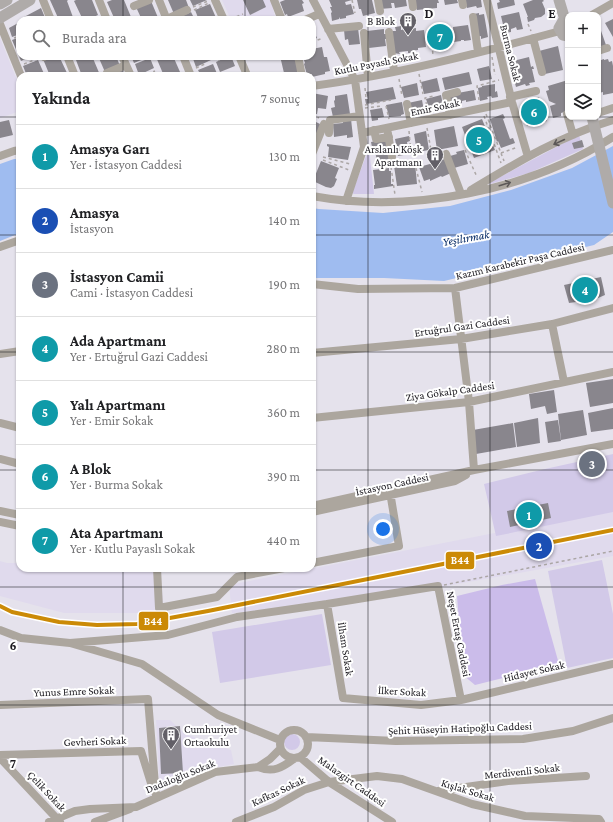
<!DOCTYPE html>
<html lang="tr">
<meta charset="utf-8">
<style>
body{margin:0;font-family:"Crimson Pro",serif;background:#f2f2f2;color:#202124}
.controls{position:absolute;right:12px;top:12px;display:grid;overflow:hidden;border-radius:8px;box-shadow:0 1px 3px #0004}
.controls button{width:36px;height:36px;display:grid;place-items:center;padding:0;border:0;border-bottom:1px solid #e0e0e0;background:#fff;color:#202124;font:20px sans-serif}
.you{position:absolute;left:383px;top:529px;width:14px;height:14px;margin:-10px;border:3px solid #fff;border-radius:50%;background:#1a73e8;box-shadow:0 0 0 6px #1a73e833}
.badge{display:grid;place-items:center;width:26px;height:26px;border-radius:50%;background:#625f67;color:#fff;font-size:13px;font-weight:700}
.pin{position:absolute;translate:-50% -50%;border:2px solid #fff;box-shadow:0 1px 4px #0006}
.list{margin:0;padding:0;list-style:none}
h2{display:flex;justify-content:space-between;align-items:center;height:52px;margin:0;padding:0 16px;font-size:17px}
h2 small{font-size:13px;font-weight:400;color:#757577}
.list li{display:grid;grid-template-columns:26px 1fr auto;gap:12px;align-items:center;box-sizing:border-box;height:64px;padding:0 16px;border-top:1px solid #e0e0e0}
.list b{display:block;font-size:15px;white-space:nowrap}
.list p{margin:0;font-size:13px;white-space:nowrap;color:#757577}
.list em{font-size:13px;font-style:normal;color:#757577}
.icon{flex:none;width:22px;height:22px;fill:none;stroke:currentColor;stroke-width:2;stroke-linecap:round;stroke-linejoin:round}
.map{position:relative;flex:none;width:613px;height:822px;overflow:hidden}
.search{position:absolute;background:#fff;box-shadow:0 1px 3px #0004;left:16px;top:16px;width:300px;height:44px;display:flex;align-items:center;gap:10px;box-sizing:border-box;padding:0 14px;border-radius:12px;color:#757577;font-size:15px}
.panel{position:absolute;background:#fff;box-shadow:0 1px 3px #0004;left:16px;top:72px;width:300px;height:500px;border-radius:12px}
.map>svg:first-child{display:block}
.built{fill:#e0daed}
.green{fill:#d2c9e8}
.forest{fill:#cbbcea}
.water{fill:#9fbcf0}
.building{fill:#89868d}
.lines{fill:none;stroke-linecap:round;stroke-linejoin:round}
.path{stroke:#aba6a5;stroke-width:1.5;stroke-dasharray:3 3;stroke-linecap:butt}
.minor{stroke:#aca69e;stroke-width:8}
.major{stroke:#afaba9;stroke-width:11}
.rail-1-casing{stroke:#fff;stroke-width:7}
.rail-1{stroke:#cb8a06;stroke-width:4}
.oneway{stroke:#5c5858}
.grid{fill:none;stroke:#1b191f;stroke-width:1;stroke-opacity:0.55}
.labels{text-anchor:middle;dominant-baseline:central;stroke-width:4;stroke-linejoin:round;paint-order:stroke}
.poi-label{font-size:11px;fill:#1b191f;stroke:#fff;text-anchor:end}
.street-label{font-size:11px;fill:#1b191f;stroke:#fff}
.water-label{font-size:12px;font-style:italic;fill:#032863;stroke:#fff}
.grid-label{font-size:13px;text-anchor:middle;font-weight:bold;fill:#1b191f;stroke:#fff;stroke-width:4;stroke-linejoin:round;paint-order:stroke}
.line-badge{stroke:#fff;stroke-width:1.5}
.badge-label{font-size:11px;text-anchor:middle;font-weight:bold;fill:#fff}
</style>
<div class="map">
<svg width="613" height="822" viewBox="0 0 613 822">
<rect width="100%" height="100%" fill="#e5e2ec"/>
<!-- built -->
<path class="built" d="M222,0H271L275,17L268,20H231Z
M0,38L20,88V111L0,118Z
M613,510V556L374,599L232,613L229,585Z
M0,561L7,563H20V568H160L164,613H64L0,596Z
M156,720H170L185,734L231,750L234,764L203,770L160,791Z"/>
<!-- green -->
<path class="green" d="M579,135L583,149L529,173L490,184L489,183Z
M369,148L374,194H354L352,193Z
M613,454V512L496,536L484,484L545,469Z
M602,560L613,614V658L567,668L548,571Z
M322,614L331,665L220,683L212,632Z
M284 742a8 8 0 1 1 16 0a8 8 0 1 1-16 0Z"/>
<!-- forest -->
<path class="forest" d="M535,579L559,664L475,685L463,675L457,596L502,585Z"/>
<!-- water -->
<path class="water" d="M613,146V232L594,245L444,281L384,278H312V208L319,209L383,213L450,206L511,190L572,168Z
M14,159H20V233L0,241V164Z"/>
<!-- building -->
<path class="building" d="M50,0H68L67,1L74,20H59Z
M76,0H92L98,15L87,20H83L74,1Z
M112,0H124L131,17L124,20H115L107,2Z
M168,0H186L189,8L174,14Z
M190,0H207L193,6Z
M243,0H263L266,7L250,15Z
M285,0H302L304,3L302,4L304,11L288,17L287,14L285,15L280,2Z
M329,0H352L345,2L346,5L351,4L354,14L346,16V18L340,19L339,17V19L332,21L331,13L332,12L330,7H332Z
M357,0H372L375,13L363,16L361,9H359Z
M380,0H406L407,6L395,8L394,3H391L392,8L380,9Z
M414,0H438L439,3H437V8L417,10Z
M444,0H457L458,3L445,5Z
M465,0H481L482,7L477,8L476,6L467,8Z
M499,0H514L515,5L498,9L497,3L500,2Z
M533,0H543L544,1L542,2L545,9V14L541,17L535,18L534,20L528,22L527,17H528L523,4Z
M151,1L159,20H142L136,7Z
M210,4L217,20H199L195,10Z
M41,8L46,20H23L25,19L24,17Z
M191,12L195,20H177L176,19Z
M519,12L523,29L517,30L516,27L514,28L511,29V32L505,33L501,16Z
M479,13V15L484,14L488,37L481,39V36L478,37L474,14Z
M613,19V37L605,23Z
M20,22V34L12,37L9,28Z
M442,25H445L448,48H444V47L436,48V49L433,50L432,43L434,42L431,27L433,26V28L442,27Z
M468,25L471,40L464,41V40H461V41L454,42L453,27Z
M401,26V30L409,28L410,29L416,28V31L424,30L426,47L418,48V50L412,51V53H408V51L399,52L400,54L393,53L390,31H396L395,27Z
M312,27L317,38L312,40Z
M358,28L360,44L349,45L348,39L345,40L344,30Z
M600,28L606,45L598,48V29Z
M384,29V34H386L387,39H385L386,46L369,48L367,31Z
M20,37V56H33L21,61L12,40Z
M558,46L563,70L545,74L539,51Z
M322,47L324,57H327L330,71L325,72V74L312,77V74L307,75L304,64L305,63L304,60H306V57L312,56V49Z
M49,56H59L67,73L60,76H50L43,59Z
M85,56H92L100,75L82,76L76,60Z
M98,56H116L120,66L105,72Z
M131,56H151L134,63Z
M158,56H173L180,72L170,76H164L156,57Z
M192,56H210L211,60L196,67Z
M229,56H231L235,66L220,72L216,62Z
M280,56H297V72L284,73Z
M529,57L531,67L533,66L534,69H532L535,82L529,83L530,85L526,86L525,84L516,87L509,62Z
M150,58L154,68L139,75L135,64Z
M604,59V60L608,59L609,62L612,61L613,66V93L603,95V92L599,93L598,89V61Z
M38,60L45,76H27L23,66Z
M213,64L218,76H201L198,70Z
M489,66L492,79L480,81L477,69Z
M122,70L125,76H109Z
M156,72L157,76H145Z
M469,72L472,84L445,90L442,78Z
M437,78L440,91L424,94L421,82Z
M568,80V111L561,113V116L553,118L550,106L556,104L549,101L546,91L549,90L548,86Z
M417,83L419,95L404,98L401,87Z
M495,84V92L497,91L498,97L492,98L491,96L487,97L488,99L480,101L478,88L482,87V86Z
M393,87L396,99L366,104L365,99H368L366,92Z
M474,90L476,100L466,102V100L462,101V103L449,106L447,95Z
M312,93L328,96L326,109L318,108L317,114H312Z
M347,94L350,114L333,117L331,108L335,107L334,101L335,100V96Z
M441,95L443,105L438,106L439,108L433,109V107L429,108L426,99Z
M539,97L547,121L541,123L540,119L536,120L537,124L527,126L521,104L532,101V99Z
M422,100L424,111L410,114L408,103Z
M402,102L404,114L401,115V116L389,117L386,105Z
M382,108L384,117L378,118V120L372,121L370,110Z
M503,114L505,118L503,119L510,139L513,138L515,143L501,148L498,141L497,142L490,119Z
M351,119L353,137L347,138V135L334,137L333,124L343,123V120Z
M482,119L488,134L483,136V138L489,136L495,150L474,158L469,145L474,143L473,141L468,143L462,127Z
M9,120L13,135L0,138V122Z
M312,120L322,125L316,138L312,136Z
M454,126L458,146L437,150L434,130Z
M426,131L429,150L417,152L414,134Z
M409,136L410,141L407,142L409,154L398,156L395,139Z
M386,139L389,159L377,161L375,151L373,152L371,142Z
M582,140L584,147L574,149L572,143Z
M327,144L351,147L348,160L328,157L329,147L327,146Z
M464,150L468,164L454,168L450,156L457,154L456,152Z
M440,159V160L446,159L451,173L442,177L441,176L430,181V179L424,181L419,167L437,162V160Z
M321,161L339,168L335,178L337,179L334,186L331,188L326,187L313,181Z
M415,163L417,184L397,186L394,166Z
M389,168V171H391V184H393V186L374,189V185H375L373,170Z
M601,277L605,295L598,298L578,300L576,302L569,303L564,285Z
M613,379V403L590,407L586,383Z
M554,390L557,412L547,414L545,406L531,409L529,394Z
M613,408V429L591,432L588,413Z
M583,410L587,435L561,440L558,414Z
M538,418L540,443L517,447L514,423Z
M558,420L561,441L548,443L545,422Z
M513,423L516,447L476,454L473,430Z
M597,456L599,469L587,471L585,458Z
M548,503L551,518L510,527L507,511Z
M180,726L183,773L161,774L159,728Z"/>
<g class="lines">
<!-- path -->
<path class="path" d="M352,0L355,13
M193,7L208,1
M194,10L209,3
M231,19L243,14
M90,20L97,17
M127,20L132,18
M528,24L531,31
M430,27L433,55
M14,38L20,36
M312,42L323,38
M492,57L495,75
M217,58L222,56
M218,60L227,56
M24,64L37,59
M196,68L207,63
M419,74L423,94
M142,76L155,71
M399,79L402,96
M365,88L366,98
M479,100L477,86L499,80
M365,105L391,100
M386,106L389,119
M365,108L381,106
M428,111L425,98L434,96
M486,114L504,161
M312,115L319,118
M484,116L501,163
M312,119L317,121
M427,128L431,150
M409,131L411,153
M465,150L477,177
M501,153L518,147
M323,157L350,164
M323,160L349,170
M391,167L395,195
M416,168L422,192
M444,585L613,551"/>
<!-- minor -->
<path class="minor" d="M43,0L51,20
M99,0L107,20
M159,0L167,20
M215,0L224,20
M274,0L282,20
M313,0L355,80L364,147L346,201
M378,0L380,11
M412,0L413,7
M462,0L463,5
M487,0L512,102L528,157
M134,6L149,0
M592,15L613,3
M473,17L478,52
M167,19L187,10
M305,20L319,14
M0,24L21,76
M328,29L359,26
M389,32L394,71
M364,33L368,77
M533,38L542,72
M598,51L607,48
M67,56L75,76
M122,56L131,76
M183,56L191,76
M239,56L247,75L246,76
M298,56L302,76
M44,57L45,56
M107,73L126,65
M312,86C395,75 479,53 560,31
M510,97L536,91
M407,104L411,123
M598,113L613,108
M567,114L573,135
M450,115L446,95L457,92
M387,128L392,157
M374,130L376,139L389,137
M329,133L330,120L360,116
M362,133L512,102
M312,154L324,124
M446,154L461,194
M0,156L14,151L20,150
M471,190C516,163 562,135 613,120
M312,196C411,214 528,191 613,137
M0,247L20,240
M312,284L358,289L455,288L613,250
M455,288L469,402L474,470
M552,324L564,382
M312,353L461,339L552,324L613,308
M0,354L20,351
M312,418L469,402L613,372
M0,423L20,428
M0,459L20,464
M312,506L474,470L613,444
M0,511L20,515
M312,512L455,481L466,475
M0,522L20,526
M312,563L399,546L390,492
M157,568L159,608L217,597L237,577L284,568
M327,604L343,698L421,705L461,700L613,664
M0,630L21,638L70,643L142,664L218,715L280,740
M70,643L168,635L237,617L327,604L438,586L461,700
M0,705L148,699L156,797
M280 744a14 14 0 1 1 28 0a14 14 0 1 1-28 0Z
M306,737L396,741L523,739L573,731L613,718
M0,755L141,751L151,783
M300,757L329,782L392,822
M0,758L60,822
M258,767C273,773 282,768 295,758
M438,791L508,781L586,776
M49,822L75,811L90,809L136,807L215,772L258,767L270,759L280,749
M95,822L130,809
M236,822L274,807L304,790L329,782L377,776L402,779L472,804L525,816L599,819L601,822"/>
<!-- major -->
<path class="major" d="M559,0L565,20
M0,4L7,0
M0,18L30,0
M568,19L563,21L559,28L563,35L568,36
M592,117L613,203"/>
<defs>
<path id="rail-1" d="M0,606L12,612L59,622L97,625L137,624L208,611L613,530"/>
</defs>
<!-- rail-1 casing -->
<use href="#rail-1" class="rail-1-casing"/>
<!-- rail-1 -->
<use href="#rail-1" class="rail-1"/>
</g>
<!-- one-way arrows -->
<defs><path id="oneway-shaft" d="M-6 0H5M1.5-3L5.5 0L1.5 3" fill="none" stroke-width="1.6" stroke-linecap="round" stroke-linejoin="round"/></defs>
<g class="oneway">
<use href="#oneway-shaft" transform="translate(559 142) rotate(155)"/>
<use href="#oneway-shaft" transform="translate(505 184) rotate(-17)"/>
</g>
<!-- grid -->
<path class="grid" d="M123,0V20M245,0V20M368,0V822M490,0V822M123,56V76M245,56V76M0,117H20M312,117H613M0,235H20M312,235H613M0,352H20M312,352H613M0,470H20M312,470H613M123,568V822M245,568V822M0,587H613M0,705H613"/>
<!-- icons -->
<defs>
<symbol id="building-pin" viewBox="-11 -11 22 30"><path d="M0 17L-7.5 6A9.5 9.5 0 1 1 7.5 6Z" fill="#625f67" stroke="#fff"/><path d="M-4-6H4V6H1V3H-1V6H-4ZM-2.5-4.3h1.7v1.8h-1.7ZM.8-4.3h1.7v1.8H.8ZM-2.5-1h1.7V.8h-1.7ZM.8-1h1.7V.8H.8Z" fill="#fff"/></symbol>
</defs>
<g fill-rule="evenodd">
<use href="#building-pin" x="398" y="11" width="20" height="27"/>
<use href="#building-pin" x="425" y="145" width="20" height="27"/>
<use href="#building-pin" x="161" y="725" width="20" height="27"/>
</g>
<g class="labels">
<!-- poi labels -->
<g class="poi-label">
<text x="395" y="21">B Blok</text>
<text x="422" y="149">Arslanlı Köşk<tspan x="422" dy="13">Apartmanı</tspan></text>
<text x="184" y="729" text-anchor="start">Cumhuriyet<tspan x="184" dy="13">Ortaokulu</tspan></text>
</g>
<!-- street labels -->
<g class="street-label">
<text transform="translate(511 53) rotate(76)">Burma Sokak</text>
<text transform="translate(376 63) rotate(-11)">Kutlu Payaslı Sokak</text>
<text transform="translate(435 107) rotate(-12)">Emir Sokak</text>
<text transform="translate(520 261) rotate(-13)">Kazım Karabekir Paşa Caddesi</text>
<text transform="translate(462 326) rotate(-8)">Ertuğrul Gazi Caddesi</text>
<text transform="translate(450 391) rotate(-8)">Ziya Gökalp Caddesi</text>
<text transform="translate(392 484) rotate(-12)">İstasyon Caddesi</text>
<text transform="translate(459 634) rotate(79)">Neşet Ertaş Caddesi</text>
<text transform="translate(346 649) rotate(81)">İlham Sokak</text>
<text transform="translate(534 671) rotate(-13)">Hidayet Sokak</text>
<text transform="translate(74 691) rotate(-2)">Yunus Emre Sokak</text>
<text transform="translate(402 691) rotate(3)">İlker Sokak</text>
<text transform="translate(460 728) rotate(-2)">Şehit Hüseyin Hatipoğlu Caddesi</text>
<text transform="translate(95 741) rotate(-2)">Gevheri Sokak</text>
<text transform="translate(522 771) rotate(-6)">Merdivenli Sokak</text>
<text transform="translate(180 776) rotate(-22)">Dadaloğlu Sokak</text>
<text transform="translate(352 781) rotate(35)">Malazgirt Caddesi</text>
<text transform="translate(468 790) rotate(17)">Kışlak Sokak</text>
<text transform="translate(47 791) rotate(47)">Çelik Sokak</text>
<text transform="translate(278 791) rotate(-25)">Kafkas Sokak</text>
</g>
<!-- water labels -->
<g class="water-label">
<text transform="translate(466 238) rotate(-10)">Yeşilırmak</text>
</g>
</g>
<g class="grid-label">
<text x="429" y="18">D</text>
<text x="552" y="18">E</text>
<text x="13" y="650">6</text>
<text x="13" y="768">7</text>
</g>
<g class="line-badge">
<rect x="445" y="551" width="30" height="19" rx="4" fill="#cb8a06"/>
<rect x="138" y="611" width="31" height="20" rx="4" fill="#cb8a06"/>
</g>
<g class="badge-label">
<text x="460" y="564">B44</text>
<text x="153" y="625">B44</text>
</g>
</svg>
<div class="controls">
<button>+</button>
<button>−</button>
<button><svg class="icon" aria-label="layers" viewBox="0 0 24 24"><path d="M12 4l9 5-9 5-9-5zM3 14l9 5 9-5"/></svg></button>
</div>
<div class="you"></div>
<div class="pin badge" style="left:529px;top:515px;background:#0f9aa8">1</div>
<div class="pin badge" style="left:539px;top:546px;background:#1a4fb4">2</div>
<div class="pin badge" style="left:592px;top:464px;background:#6b7280">3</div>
<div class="pin badge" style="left:585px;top:290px;background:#0f9aa8">4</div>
<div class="pin badge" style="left:479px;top:140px;background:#0f9aa8">5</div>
<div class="pin badge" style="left:534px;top:112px;background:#0f9aa8">6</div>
<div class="pin badge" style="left:440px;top:37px;background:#0f9aa8">7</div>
<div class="search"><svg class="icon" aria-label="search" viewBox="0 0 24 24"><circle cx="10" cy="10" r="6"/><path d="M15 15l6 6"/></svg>Burada ara</div>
<section class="panel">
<h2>Yakında<small>7 sonuç</small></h2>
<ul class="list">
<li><span class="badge" style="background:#0f9aa8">1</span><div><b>Amasya Garı</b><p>Yer · İstasyon Caddesi</p></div><em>130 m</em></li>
<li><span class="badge" style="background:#1a4fb4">2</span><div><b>Amasya</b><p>İstasyon</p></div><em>140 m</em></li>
<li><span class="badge" style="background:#6b7280">3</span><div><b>İstasyon Camii</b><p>Cami · İstasyon Caddesi</p></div><em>190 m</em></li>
<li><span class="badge" style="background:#0f9aa8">4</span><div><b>Ada Apartmanı</b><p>Yer · Ertuğrul Gazi Caddesi</p></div><em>280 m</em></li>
<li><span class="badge" style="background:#0f9aa8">5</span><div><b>Yalı Apartmanı</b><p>Yer · Emir Sokak</p></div><em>360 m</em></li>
<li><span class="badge" style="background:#0f9aa8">6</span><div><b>A Blok</b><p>Yer · Burma Sokak</p></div><em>390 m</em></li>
<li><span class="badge" style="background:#0f9aa8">7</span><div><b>Ata Apartmanı</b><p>Yer · Kutlu Payaslı Sokak</p></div><em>440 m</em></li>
</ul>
</section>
</div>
